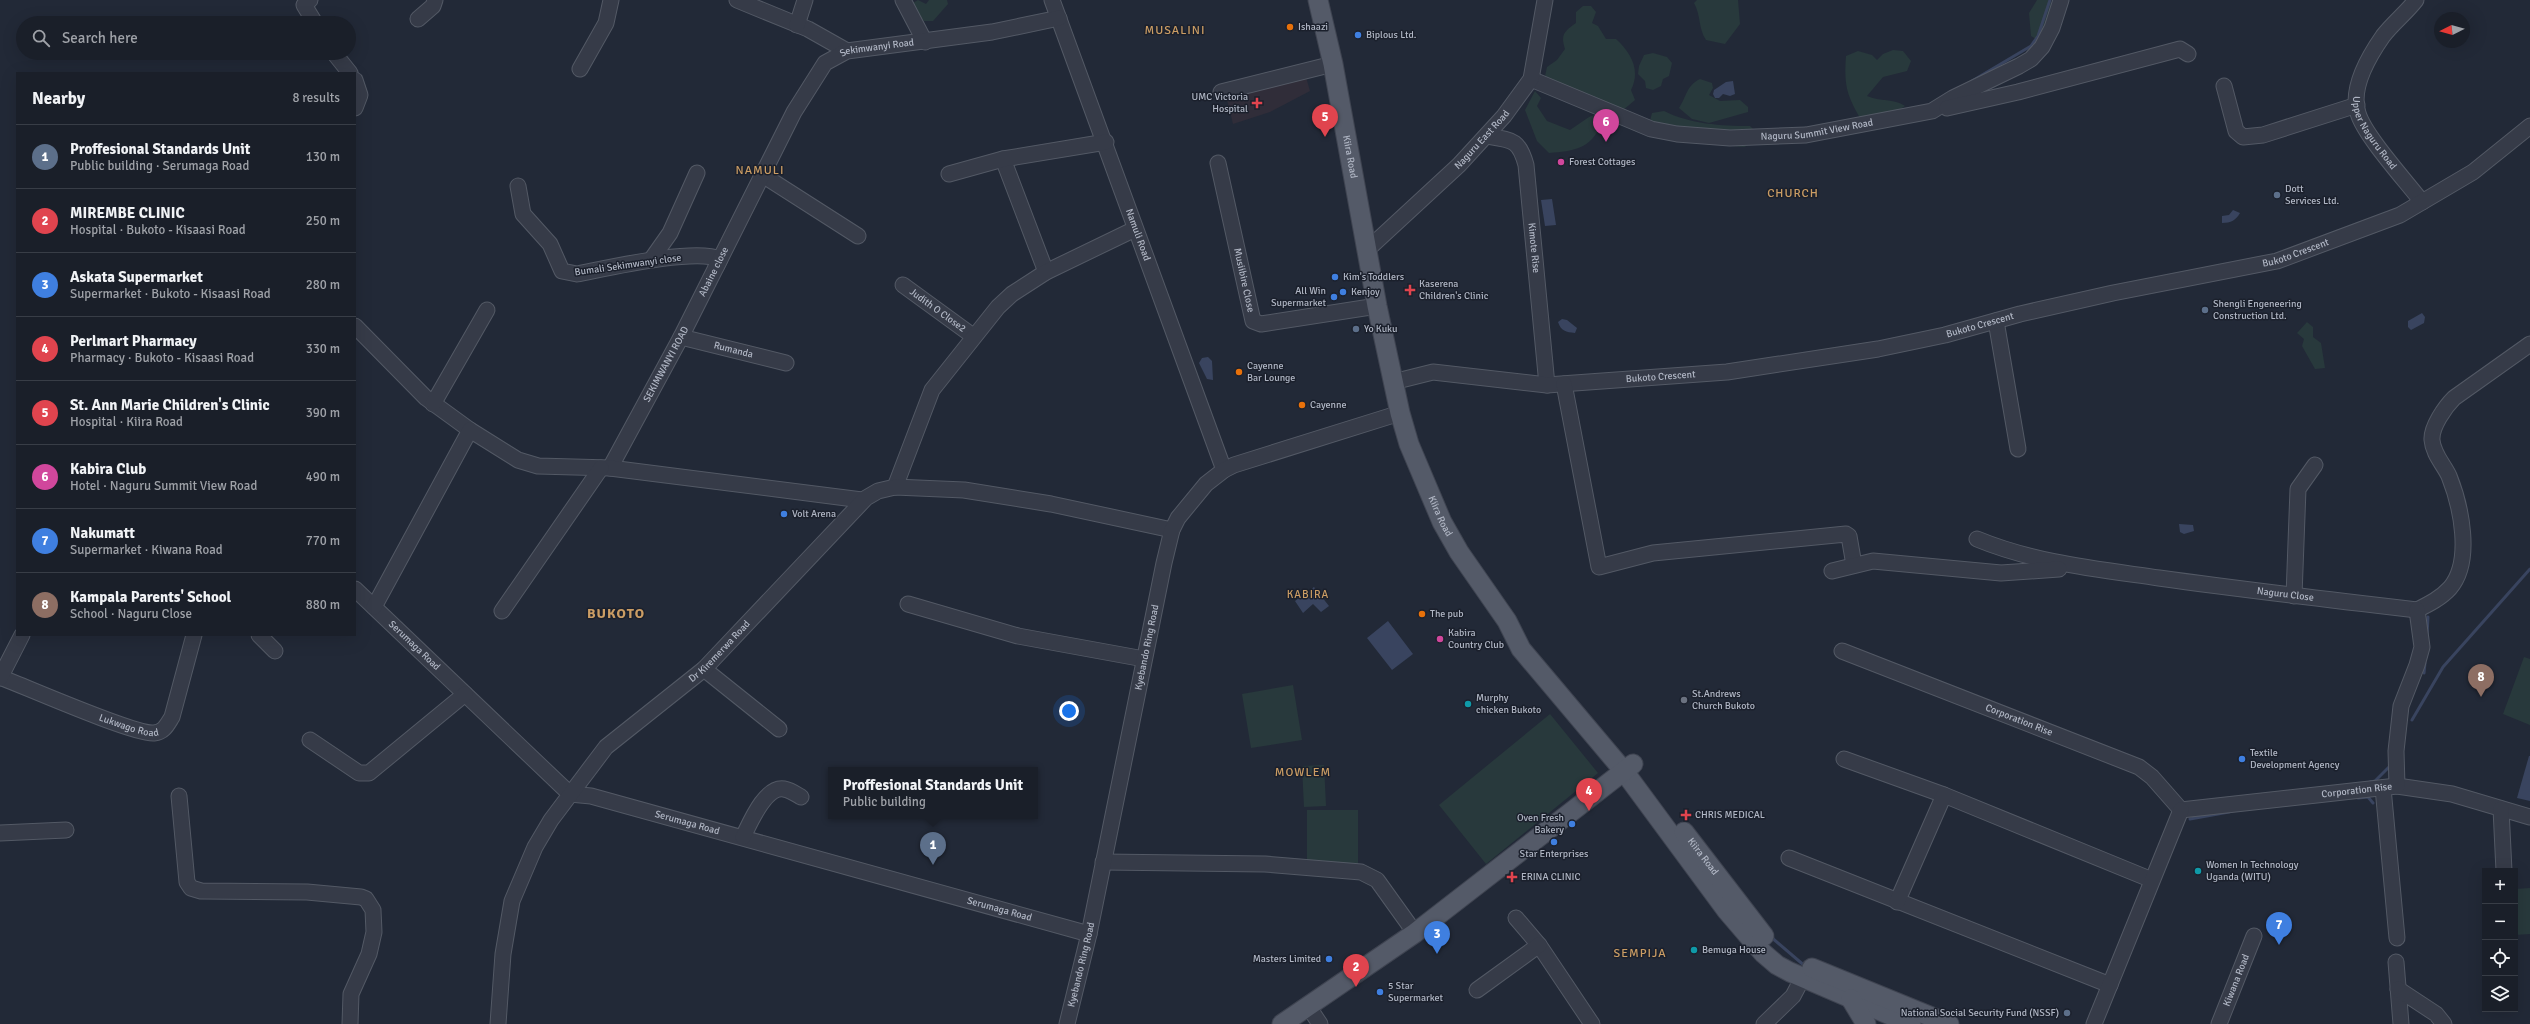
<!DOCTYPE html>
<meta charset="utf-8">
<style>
body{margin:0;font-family:Signika,sans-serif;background:#232731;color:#f1f3f6}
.controls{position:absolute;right:12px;bottom:12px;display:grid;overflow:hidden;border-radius:0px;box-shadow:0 4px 16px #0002}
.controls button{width:36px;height:36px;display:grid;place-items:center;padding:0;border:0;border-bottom:1px solid #383d46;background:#1a1f29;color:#f1f3f6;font:20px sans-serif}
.compass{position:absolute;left:2434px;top:12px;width:36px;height:36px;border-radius:50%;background:#1a1f29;box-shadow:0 4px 16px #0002;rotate:264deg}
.you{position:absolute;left:1069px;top:711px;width:14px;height:14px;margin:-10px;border:3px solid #fff;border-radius:50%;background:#1a73e8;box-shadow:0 0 0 6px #1a73e833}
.badge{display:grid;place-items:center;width:26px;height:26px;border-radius:50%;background:#d93025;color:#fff;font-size:13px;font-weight:700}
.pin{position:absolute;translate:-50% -33px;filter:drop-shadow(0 1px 2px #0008)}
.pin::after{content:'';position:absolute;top:21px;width:14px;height:12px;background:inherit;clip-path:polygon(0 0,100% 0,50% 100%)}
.popup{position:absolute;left:828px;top:767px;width:210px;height:52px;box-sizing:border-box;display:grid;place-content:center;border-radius:0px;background:#1a1f29;filter:drop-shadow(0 1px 3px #0005);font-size:13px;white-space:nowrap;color:#9fa2a8}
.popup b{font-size:15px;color:#f1f3f6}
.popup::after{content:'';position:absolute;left:50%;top:100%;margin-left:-8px;border:8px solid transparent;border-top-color:#1a1f29}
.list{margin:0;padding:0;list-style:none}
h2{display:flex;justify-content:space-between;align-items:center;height:52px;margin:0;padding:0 16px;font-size:17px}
h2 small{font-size:13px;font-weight:400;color:#9fa2a8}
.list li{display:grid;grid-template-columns:26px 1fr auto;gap:12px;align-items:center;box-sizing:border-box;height:64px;padding:0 16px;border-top:1px solid #383d46}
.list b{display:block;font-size:15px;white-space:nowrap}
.list p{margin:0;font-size:13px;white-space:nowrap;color:#9fa2a8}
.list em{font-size:13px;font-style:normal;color:#9fa2a8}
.icon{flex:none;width:22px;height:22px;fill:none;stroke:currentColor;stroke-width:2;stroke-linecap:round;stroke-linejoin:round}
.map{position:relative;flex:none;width:2530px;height:1024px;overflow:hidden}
.search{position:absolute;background:#1a1f29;box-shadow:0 4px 16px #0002;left:16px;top:16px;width:340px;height:44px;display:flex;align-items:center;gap:10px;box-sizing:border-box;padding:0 14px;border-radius:22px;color:#9fa2a8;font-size:15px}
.panel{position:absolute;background:#1a1f29;box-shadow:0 4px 16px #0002;left:16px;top:72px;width:340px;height:564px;border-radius:0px}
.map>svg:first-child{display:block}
.medical{fill:#302d39}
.green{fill:#28393c}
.water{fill:#39445f}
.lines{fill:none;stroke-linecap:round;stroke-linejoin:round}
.stream{stroke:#39445f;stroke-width:3}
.minor-casing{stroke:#535965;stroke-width:17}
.major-casing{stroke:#3f4451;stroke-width:21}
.minor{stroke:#363b48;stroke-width:15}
.major{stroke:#545a68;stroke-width:19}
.food-dot{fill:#e8710a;stroke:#1b202c;stroke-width:1.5}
.shop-dot{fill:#3f7fe0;stroke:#1b202c;stroke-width:1.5}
.health-dot{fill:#e0444e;stroke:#1b202c;stroke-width:1.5}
.hotel-dot{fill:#d1479c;stroke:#1b202c;stroke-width:1.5}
.service-dot{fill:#5c6f8a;stroke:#1b202c;stroke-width:1.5}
.worship-dot{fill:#6b7280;stroke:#1b202c;stroke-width:1.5}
.culture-dot{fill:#0f9aa8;stroke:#1b202c;stroke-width:1.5}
.labels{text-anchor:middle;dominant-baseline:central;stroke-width:3;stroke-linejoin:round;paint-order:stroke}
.poi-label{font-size:10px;fill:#b0b6c4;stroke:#1b202c;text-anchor:start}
.street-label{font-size:10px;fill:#b0b6c4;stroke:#1b202c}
.neighbourhood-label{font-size:11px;letter-spacing:1px;fill:#cb9d64;stroke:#1b202c}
.quarter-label{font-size:12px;letter-spacing:1px;fill:#cb9d64;stroke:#1b202c}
.district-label{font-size:14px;font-weight:bold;letter-spacing:1px;fill:#cb9d64;stroke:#1b202c}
</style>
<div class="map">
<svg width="2530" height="1024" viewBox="0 0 2530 1024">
<rect width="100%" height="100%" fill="#222937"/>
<!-- medical -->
<path class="medical" d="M1306,77L1310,91L1270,112L1233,124L1226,95Z"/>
<!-- green -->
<path class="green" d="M918,0L926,4L929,0H947L948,4L933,21H924L913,8V3Z
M1697,0H1738L1740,24L1725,44L1706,40C1698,28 1701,15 1694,3Z
M2037,0H2049L2054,7L2044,35L2036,39L2031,36L2029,13Z
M1583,6H1591L1596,12L1592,23L1598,26L1606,39H1616C1631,53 1641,70 1631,90L1635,100L1622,111L1545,76L1547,67L1557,60L1565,49C1560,34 1565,31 1576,23V12Z
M1893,50L1903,51L1911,61L1907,71L1883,77L1867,96C1880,102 1894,98 1905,106L1889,117L1860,118C1846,94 1844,84 1846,56L1858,51L1872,55L1877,60L1883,54Z
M1653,53L1667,57L1672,63L1669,76L1663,79L1661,86L1653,90L1646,88L1645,81L1638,74L1639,66L1644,55Z
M1700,79L1712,83L1713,88L1709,95L1720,101L1740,100L1748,107V112L1709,123L1692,119L1679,108C1687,96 1686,86 1700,79Z
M1535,91L1541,98L1537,106L1547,121L1570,130L1589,117L1597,114L1601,125C1590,149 1574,151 1549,153L1537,141L1525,110Z
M1664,111C1690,124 1721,126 1750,126L1754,130L1753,143L1744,147L1675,141L1650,121L1652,113Z
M2307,322L2313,327V337L2321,343L2325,368L2315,369L2302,346L2304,339L2297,333Z
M2524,657L2530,659V725L2503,714Z
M1293,685L1302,740L1251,748L1242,694Z
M1550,714L1598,773L1486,864L1439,805Z
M1324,765L1326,806L1304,807L1302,766Z
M1307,810H1358V865H1307Z
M2530,888V934L2515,935V889Z"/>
<!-- water -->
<path class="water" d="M1733,81L1735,94L1730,96L1723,94L1719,98H1715L1713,94L1714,90L1726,82Z
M1552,199L1556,225L1545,226L1541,200Z
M2233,210L2240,213C2236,220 2231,223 2222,223V216L2229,215Z
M2422,313L2425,317L2424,323L2411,330L2408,327V321Z
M1562,319L1567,320L1577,328L1575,333C1566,332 1561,331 1558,322Z
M1208,357L1212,361L1213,380L1207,379L1199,363L1202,358Z
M2179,524L2193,525L2194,531L2184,534L2180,532Z
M1314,587L1329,606L1321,612L1313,604L1303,613L1295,601Z
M1388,621L1413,654L1392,670L1367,638Z
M2529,756H2530V801L2517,798Z"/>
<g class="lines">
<!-- stream -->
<path class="stream" d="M1972,81L2031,46L2038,36L2050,0
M2427,636L2428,617
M2424,673L2425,663
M2412,720L2443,667L2530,569
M2370,782L2375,781L2390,766
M2358,798L2368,797L2373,803
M2190,819L2229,812
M1771,937L1806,967"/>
<defs>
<g id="minor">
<path d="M310,0L304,5L315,23"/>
<path d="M737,0L808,29L847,51"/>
<path d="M903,0L925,42"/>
<path id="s1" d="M1052,0L1224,470"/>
<path id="s2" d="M2416,0C2406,13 2393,23 2383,36C2369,56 2350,88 2358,113C2364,135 2406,181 2422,202"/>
<path d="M418,19L433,6L435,0"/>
<path d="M797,25L805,0"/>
<path d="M334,53L350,73"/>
<path d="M580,69L606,23L611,0"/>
<path id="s3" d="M1531,79L1632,121L1651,129L1677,134L1730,138L1806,135L1932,111L1953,98L2019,66L2031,59L2042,47L2052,28L2061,0"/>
<path d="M355,80L360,95L355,108"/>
<path d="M2224,86L2236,131L2243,137L2263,135L2357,105"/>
<path d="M1221,92L1333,64"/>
<path d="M1947,108L2018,92L2180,49L2188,54"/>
<path id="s4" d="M1486,136C1512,140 1519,139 1526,165L1547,385"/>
<path d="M1003,159L1046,272"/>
<path id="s5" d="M1218,163L1253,321L1261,324L1377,306"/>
<path d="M761,174L858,236"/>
<path d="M949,174L1003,159L1106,142"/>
<path d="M518,186L523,214L550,244L562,271L577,274C608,268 694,248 720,259L716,267"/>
<path id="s6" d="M1368,249L1459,165L1504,116L1531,79L1545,0"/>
<path d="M651,260L670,233L697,173"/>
<path id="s7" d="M903,285L973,336"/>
<path d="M1996,321L2018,449"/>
<path d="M355,326L426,398L470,430"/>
<path id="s8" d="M681,337L786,363"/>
<path id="s9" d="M1393,382L1433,372L1547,385L1727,372L1878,349L1945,335L2020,314L2113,293L2277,261L2400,215L2473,172L2530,126"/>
<path d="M1564,384L1599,567L1653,553L1846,534L1849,536L1854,565"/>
<path d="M433,404L487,310"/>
<path id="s10" d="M610,468L681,337L794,112L825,63L847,51L992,32L1059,18"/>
<path d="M895,487L932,390L998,307L1012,294L1046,272L1135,229"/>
<path id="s11" d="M1977,539C2035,563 2097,569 2159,578C2245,590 2331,600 2417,610"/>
<path d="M1832,571L1873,561L2001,573L2059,569"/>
<path id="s12" d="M355,589L570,794L591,796L1089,934"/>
<path d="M2294,596L2298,489L2315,465"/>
<path d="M908,604L1018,636L1144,659"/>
<path d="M374,607L470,430L518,460L538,466L610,468L862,500"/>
<path d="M2417,610C2429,604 2441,598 2450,588C2473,561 2461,506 2449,476C2444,465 2433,454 2432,440C2431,427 2445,407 2454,398L2530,344"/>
<path d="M502,611L601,468"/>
<path d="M259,635L275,651"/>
<path id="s13" d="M1842,651L2139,767L2152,777L2181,810L2397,786L2452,794L2530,817"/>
<path d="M704,669L779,729"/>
<path id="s14" d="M0,677C26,687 135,735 154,733C164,732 167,725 172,717L194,635"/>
<path d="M0,678L22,635"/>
<path d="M310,740L359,773H369L465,694"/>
<path d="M1844,759L1944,795L2152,880"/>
<path d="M2397,786L2396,751L2401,706L2417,665L2422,647L2417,610"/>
<path d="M2383,788L2397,938"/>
<path d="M179,796L187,882L191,888L201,891L307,892L361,897L366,899L373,910L374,932L369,954L351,994L350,1024"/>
<path d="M2501,809L2504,871"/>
<path d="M0,833L66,830"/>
<path d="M743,837C750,823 765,786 784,789C790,790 796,794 801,797"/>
<path d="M1789,858L2110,985"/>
<path d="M1103,862L1265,864L1361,872L1377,880L1415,933"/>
<path d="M1897,902L1944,795"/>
<path d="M1516,918L1539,945L1592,1024"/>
<path d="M2396,962L2401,1024"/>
<path d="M2398,989L2436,1014L2444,1024"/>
<path d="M1477,990L1539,945"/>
<path d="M1308,1006L1320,1024"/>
<path id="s15" d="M498,1024L503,954L512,901L535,847L551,820L606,747L704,669L866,498L878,491L895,487L964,490L1051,504L1172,530"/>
<path id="s16" d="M1067,1024L1089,934L1164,563L1172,530L1178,518L1206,484L1224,470L1234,465L1400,413"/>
<path d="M1764,1024L1793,996L1803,977"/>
<path d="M2094,1024L2181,810"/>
<path id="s17" d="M2219,1024L2254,936"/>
</g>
<g id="major">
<path id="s18" d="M1318,0L1333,64L1377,306L1400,413L1409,444L1442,522L1459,552L1507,621L1521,649L1623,770L1727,911L1763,953L1777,965L1790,972L1911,1024"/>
<path id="s19" d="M1684,832L1764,936"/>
<path d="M1812,968L1949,1024"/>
<path d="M1851,999L1866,1024"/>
<path d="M1282,1024L1415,933L1633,764"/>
</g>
</defs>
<!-- minor casing -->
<use href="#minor" class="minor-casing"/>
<!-- major casing -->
<use href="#major" class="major-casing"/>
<!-- minor -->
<use href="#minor" class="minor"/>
<!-- major -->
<use href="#major" class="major"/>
</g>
<!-- markers -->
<g class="food-dot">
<circle cx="1290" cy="27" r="4"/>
<circle cx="1239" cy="372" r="4"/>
<circle cx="1302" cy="405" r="4"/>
<circle cx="1422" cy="614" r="4"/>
</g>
<g class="shop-dot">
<circle cx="1358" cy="35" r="4"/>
<circle cx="1335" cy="277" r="4"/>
<circle cx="1343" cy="292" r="4"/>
<circle cx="1334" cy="297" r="4"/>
<circle cx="784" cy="514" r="4"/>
<circle cx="2242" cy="759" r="4"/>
<circle cx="1572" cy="824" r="4"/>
<circle cx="1554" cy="842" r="4"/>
<circle cx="1329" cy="959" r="4"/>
<circle cx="1380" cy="992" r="4"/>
</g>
<g class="health-dot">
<path d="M1255 97h4v4h4v4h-4v4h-4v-4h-4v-4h4z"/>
<path d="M1408 284h4v4h4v4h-4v4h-4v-4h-4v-4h4z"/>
<path d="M1684 809h4v4h4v4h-4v4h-4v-4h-4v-4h4z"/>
<path d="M1510 871h4v4h4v4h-4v4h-4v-4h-4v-4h4z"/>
</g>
<g class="hotel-dot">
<circle cx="1561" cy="162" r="4"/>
<circle cx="1440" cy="639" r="4"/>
</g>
<g class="service-dot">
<circle cx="2277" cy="195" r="4"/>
<circle cx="2205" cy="310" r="4"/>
<circle cx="1356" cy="329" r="4"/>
<circle cx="2067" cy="1013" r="4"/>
</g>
<circle class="worship-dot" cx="1684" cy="700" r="4"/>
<g class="culture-dot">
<circle cx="1468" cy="704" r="4"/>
<circle cx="2198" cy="871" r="4"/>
<circle cx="1694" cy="950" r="4"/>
</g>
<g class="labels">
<!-- poi labels -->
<g class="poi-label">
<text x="1298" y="27">Ishaazi</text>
<text x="1366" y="35">Biplous Ltd.</text>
<text x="1248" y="97" text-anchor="end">UMC Victoria<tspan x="1248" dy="12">Hospital</tspan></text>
<text x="1569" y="162">Forest Cottages</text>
<text x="2285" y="189">Dott<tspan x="2285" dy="12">Services Ltd.</tspan></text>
<text x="1343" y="277">Kim's Toddlers</text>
<text x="1419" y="284">Kaserena<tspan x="1419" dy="12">Children's Clinic</tspan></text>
<text x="1326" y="291" text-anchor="end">All Win<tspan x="1326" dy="12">Supermarket</tspan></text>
<text x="1351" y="292">Kenjoy</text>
<text x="2213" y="304">Shengli Engeneering<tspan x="2213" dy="12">Construction Ltd.</tspan></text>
<text x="1364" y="329">Yo Kuku</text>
<text x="1247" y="366">Cayenne<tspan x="1247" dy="12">Bar Lounge</tspan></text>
<text x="1310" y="405">Cayenne</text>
<text x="792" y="514">Volt Arena</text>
<text x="1430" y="614">The pub</text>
<text x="1448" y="633">Kabira<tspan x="1448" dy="12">Country Club</tspan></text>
<text x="1692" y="694">St.Andrews<tspan x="1692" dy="12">Church Bukoto</tspan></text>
<text x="1476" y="698">Murphy<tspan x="1476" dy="12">chicken Bukoto</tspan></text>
<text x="2250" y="753">Textile<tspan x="2250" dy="12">Development Agency</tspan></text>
<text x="1695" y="815">CHRIS MEDICAL</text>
<text x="1564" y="818" text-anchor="end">Oven Fresh<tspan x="1564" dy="12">Bakery</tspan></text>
<text x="1554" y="854" text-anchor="middle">Star Enterprises</text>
<text x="2206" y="865">Women In Technology<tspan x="2206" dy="12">Uganda (WITU)</tspan></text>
<text x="1521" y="877">ERINA CLINIC</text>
<text x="1702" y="950">Bemuga House</text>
<text x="1321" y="959" text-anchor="end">Masters Limited</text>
<text x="1388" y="986">5 Star<tspan x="1388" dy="12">Supermarket</tspan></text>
<text x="2059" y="1013" text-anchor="end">National Social Security Fund (NSSF)</text>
</g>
<!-- street labels -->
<g class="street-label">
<text stroke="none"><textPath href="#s10" startOffset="514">Sekimwanyi Road</textPath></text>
<text stroke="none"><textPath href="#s3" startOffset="297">Naguru Summit View Road</textPath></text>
<text stroke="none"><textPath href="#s2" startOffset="157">Upper Naguru Road</textPath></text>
<text stroke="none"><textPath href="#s6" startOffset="158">Naguru East Road</textPath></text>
<text stroke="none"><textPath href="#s18" startOffset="160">Kiira Road</textPath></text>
<text stroke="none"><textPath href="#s1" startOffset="250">Namuli Road</textPath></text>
<text stroke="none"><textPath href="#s4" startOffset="138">Kimote Rise</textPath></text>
<text stroke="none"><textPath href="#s9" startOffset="918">Bukoto Crescent</textPath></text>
<text transform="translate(628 265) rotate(-8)">Bumali Sekimwanyi close</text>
<text stroke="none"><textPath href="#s10" startOffset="222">Abaine close</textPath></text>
<text stroke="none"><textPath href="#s5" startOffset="120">Musiibire Close</textPath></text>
<text stroke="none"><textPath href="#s7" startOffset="43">Judith O Close2</textPath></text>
<text stroke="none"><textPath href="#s9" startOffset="594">Bukoto Crescent</textPath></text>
<text stroke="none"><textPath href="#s8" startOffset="54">Rumanda</textPath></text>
<text stroke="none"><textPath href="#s10" startOffset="118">SEKIMWANYI ROAD</textPath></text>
<text stroke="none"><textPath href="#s9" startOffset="270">Bukoto Crescent</textPath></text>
<text stroke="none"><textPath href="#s18" startOffset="532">Kiira Road</textPath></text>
<text stroke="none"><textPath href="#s11" startOffset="314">Naguru Close</textPath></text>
<text stroke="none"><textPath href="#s12" startOffset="82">Serumaga Road</textPath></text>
<text stroke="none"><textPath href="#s16" startOffset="385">Kyebando Ring Road</textPath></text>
<text stroke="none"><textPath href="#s15" startOffset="454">Dr Kiremerwa Road</textPath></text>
<text stroke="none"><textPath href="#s13" startOffset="190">Corporation Rise</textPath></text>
<text stroke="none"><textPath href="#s14" startOffset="138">Lukwago Road</textPath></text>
<text stroke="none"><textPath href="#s13" startOffset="556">Corporation Rise</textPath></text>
<text stroke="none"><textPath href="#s12" startOffset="418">Serumaga Road</textPath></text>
<text stroke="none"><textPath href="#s19" startOffset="31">Kiira Road</textPath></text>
<text stroke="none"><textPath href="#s12" startOffset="742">Serumaga Road</textPath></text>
<text stroke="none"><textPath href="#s16" startOffset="61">Kyebando Ring Road</textPath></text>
<text stroke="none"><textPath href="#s17" startOffset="47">Kiwana Road</textPath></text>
</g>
<!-- neighbourhood labels -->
<g class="neighbourhood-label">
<text x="1308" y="594">KABIRA</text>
</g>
<!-- quarter labels -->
<g class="quarter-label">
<text x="1175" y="30">MUSALINI</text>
<text x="760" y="170">NAMULI</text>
<text x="1793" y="193">CHURCH</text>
<text x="1303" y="772">MOWLEM</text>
<text x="1640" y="953">SEMPIJA</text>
</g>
<!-- district labels -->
<g class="district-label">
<text x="616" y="613">BUKOTO</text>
</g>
</g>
</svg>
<div class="controls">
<button>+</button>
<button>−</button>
<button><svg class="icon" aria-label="locate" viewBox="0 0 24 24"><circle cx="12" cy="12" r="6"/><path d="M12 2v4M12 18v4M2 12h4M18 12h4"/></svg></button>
<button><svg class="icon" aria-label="layers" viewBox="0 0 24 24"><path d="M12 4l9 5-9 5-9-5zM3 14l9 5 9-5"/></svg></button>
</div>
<svg class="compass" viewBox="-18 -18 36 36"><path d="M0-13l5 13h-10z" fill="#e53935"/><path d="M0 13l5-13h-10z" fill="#9fa2a8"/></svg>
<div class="you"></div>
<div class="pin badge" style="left:933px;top:865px;background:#5c6f8a">1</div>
<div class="popup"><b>Proffesional Standards Unit</b>Public building</div>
<div class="pin badge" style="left:1356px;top:987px;background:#e0444e">2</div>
<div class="pin badge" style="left:1437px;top:954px;background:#3f7fe0">3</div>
<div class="pin badge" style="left:1589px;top:811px;background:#e0444e">4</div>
<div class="pin badge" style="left:1325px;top:137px;background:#e0444e">5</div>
<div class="pin badge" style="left:1606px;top:142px;background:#d1479c">6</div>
<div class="pin badge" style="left:2279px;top:945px;background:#3f7fe0">7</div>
<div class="pin badge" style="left:2481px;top:697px;background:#8d6e63">8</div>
<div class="search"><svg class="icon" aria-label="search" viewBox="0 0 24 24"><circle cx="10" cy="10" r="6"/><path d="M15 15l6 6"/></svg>Search here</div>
<section class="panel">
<h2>Nearby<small>8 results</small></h2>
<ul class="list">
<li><span class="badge" style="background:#5c6f8a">1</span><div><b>Proffesional Standards Unit</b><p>Public building · Serumaga Road</p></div><em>130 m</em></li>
<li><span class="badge" style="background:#e0444e">2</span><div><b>MIREMBE CLINIC</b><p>Hospital · Bukoto - Kisaasi Road</p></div><em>250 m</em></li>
<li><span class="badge" style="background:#3f7fe0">3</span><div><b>Askata Supermarket</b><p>Supermarket · Bukoto - Kisaasi Road</p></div><em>280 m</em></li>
<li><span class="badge" style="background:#e0444e">4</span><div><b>Perlmart Pharmacy</b><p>Pharmacy · Bukoto - Kisaasi Road</p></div><em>330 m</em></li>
<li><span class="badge" style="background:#e0444e">5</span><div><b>St. Ann Marie Children's Clinic</b><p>Hospital · Kiira Road</p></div><em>390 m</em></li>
<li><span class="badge" style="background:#d1479c">6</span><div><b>Kabira Club</b><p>Hotel · Naguru Summit View Road</p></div><em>490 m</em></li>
<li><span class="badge" style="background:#3f7fe0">7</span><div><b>Nakumatt</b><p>Supermarket · Kiwana Road</p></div><em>770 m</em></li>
<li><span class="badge" style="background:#8d6e63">8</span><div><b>Kampala Parents' School</b><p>School · Naguru Close</p></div><em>880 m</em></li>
</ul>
</section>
</div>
